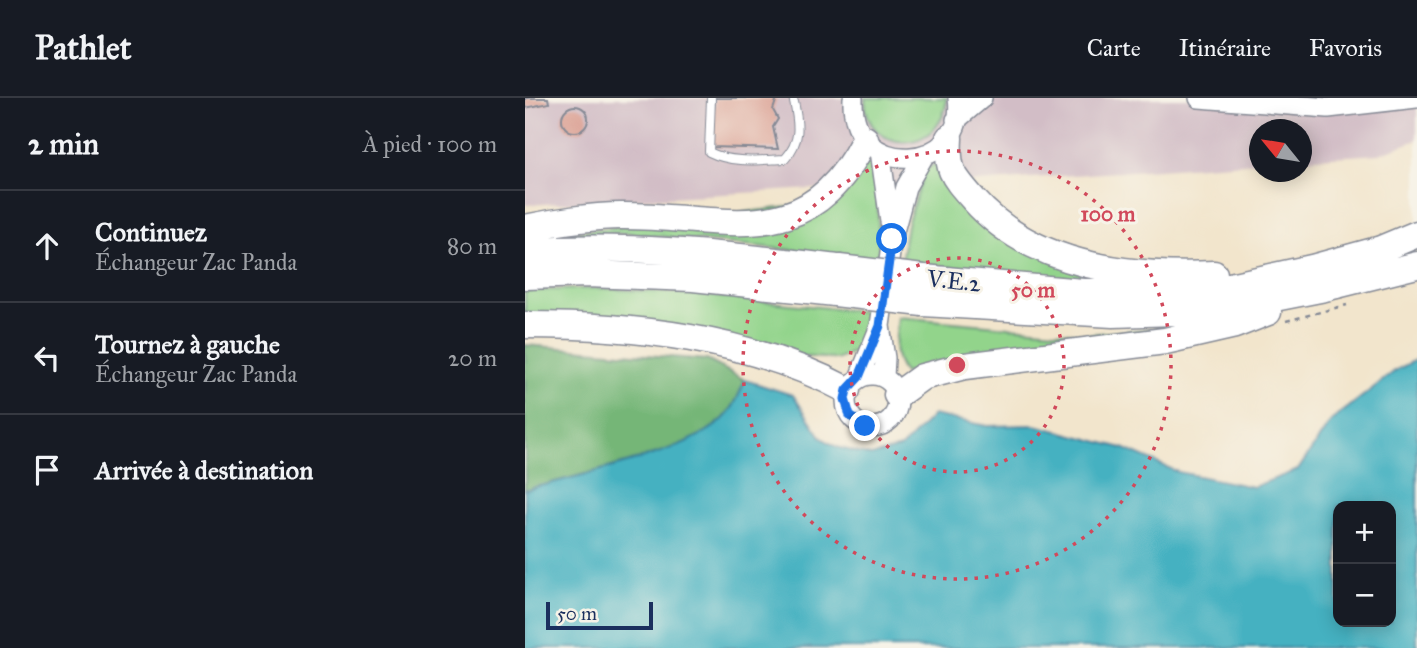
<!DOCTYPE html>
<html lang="fr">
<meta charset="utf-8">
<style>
body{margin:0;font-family:"IM FELL Great Primer",serif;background:#242831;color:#f1f3f6}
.controls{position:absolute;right:21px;bottom:21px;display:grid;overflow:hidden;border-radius:14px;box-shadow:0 4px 18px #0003}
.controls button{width:63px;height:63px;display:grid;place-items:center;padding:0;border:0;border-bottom:2px solid #363941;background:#171b24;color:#f1f3f6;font:35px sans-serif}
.compass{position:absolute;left:724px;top:21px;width:63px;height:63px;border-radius:50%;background:#171b24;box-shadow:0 4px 18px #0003;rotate:300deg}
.scale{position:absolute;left:21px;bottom:18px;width:107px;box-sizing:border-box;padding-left:7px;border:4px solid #1b2f5e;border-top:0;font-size:19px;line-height:24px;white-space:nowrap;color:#1b2f5e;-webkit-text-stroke:5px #f7f3e8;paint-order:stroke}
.stop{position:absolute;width:21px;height:21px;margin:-16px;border:5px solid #1a73e8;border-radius:50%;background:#fff}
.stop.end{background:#1a73e8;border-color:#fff;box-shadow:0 2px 7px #0008}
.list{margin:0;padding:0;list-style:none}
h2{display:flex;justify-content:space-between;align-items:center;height:91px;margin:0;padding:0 28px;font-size:30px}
h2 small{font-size:23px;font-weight:400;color:#9ea1a6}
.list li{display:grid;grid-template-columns:46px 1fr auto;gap:21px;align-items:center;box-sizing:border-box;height:112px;padding:0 28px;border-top:2px solid #363941}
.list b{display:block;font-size:26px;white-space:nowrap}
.list p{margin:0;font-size:23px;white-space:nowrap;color:#9ea1a6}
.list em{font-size:23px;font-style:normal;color:#9ea1a6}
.icon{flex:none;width:38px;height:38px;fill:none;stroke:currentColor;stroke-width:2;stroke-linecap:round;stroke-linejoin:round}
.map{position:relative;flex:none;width:892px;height:550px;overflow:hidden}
header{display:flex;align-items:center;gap:42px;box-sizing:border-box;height:98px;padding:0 35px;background:#171b24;border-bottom:2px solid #363941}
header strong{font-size:33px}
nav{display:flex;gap:38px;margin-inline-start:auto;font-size:24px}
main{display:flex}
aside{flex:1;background:#171b24}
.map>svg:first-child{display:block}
.industrial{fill:#d2bdc6}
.green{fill:#92d48b;stroke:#568274;stroke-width:2}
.forest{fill:#75b677;stroke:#48726a;stroke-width:2}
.water{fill:#44b1c1;stroke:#307090;stroke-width:2;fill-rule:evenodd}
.building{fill:#dba295}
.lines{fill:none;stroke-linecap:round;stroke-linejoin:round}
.service-casing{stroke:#868a95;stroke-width:10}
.tertiary-casing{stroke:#868a95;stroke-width:22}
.trunk-casing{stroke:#868a95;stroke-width:29}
.path{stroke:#868a95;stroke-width:2.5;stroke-dasharray:5 5;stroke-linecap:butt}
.service{stroke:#fff;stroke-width:8}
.tertiary{stroke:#fff;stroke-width:19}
.trunk{stroke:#fff;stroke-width:26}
.trunk-bridge-casing{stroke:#868a95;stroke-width:29;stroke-linecap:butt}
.trunk-bridge{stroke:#fff;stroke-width:26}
.route{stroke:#1a73e8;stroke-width:9}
.ring{fill:none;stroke:#d1495b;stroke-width:3.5;stroke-dasharray:3.5 7}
.labels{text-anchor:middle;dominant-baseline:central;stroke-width:6;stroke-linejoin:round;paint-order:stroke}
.street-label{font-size:24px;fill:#1b2f5e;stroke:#f7f3e8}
.centre{fill:#d1495b;stroke:#f7f3e8;stroke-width:3.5}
.ring-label{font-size:21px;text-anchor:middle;font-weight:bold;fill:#d1495b;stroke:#f7f3e8;stroke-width:6;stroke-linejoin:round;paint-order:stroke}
</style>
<header>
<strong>Pathlet</strong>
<nav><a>Carte</a><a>Itinéraire</a><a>Favoris</a></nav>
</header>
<main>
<aside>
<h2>2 min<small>À pied · 100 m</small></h2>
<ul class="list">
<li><svg class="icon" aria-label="ahead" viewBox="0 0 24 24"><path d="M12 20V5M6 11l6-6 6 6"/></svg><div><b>Continuez</b><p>Échangeur Zac Panda</p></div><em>80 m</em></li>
<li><svg class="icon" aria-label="left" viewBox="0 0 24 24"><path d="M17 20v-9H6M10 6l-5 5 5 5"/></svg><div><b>Tournez à gauche</b><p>Échangeur Zac Panda</p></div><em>20 m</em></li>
<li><svg class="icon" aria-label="arrive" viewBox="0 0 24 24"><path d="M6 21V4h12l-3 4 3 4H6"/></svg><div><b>Arrivée à destination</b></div></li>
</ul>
</aside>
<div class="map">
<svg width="892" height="550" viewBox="0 0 892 550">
<rect width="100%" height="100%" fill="#f7f3e8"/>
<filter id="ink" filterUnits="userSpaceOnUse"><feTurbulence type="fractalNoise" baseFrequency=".0143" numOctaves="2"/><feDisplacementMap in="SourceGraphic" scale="14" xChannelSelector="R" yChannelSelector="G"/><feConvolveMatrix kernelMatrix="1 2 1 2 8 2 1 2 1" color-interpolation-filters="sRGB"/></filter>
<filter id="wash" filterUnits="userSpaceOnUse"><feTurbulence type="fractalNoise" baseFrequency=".00686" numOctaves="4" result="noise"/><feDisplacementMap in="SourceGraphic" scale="28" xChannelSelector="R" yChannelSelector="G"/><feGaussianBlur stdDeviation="1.57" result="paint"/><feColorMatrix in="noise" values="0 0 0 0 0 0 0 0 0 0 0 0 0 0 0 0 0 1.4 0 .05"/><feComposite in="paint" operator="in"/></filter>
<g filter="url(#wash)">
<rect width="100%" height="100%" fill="#f2e5cc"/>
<!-- industrial -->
<path class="industrial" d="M0,0H892V42L854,56L777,61L776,32H734V64L381,89L361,87L0,107Z"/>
<!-- green -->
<path class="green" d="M340,0H422C417,59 339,57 340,0Z
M343,61L352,71L354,161L103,135L4,139L308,104L331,82Z
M415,63L468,129L619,184L548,182L376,164L382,126L400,72Z
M73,190L166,196L345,214L334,251L314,261L253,257L0,221V193Z
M373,219L563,236L657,228L379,275C366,258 371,239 373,219Z"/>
<!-- forest -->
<path class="forest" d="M0,247L182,262L220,282C214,297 208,313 195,324C156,357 52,377 0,392Z"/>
<!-- water -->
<path class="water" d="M892,261V550H0V392C52,377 156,357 195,324C208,313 214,297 220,282L268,297L297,340L312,349L346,358L376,350L408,317L462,328L510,327L598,350L653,374L728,389L773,372L806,323L871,272ZM813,408H866V524H813Z"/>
<g id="blocks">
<!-- building -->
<path class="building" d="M0,0H23L24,5L0,10Z
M190,0H252L248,12L253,21L248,29L253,51L186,49Z
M37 21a13 13 0 1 1 26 0a13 13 0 1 1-26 0Z"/>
</g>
</g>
<g filter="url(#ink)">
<use href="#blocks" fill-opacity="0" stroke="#868a95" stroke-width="2"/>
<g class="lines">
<defs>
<path id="service" d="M186,0L184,54C208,66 234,62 260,61C276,43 274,27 269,4"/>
<path id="tertiary" d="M328,0C325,84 444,74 433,0
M674,0L803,10L891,0
M431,22L457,0
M355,53L366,130
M355,228L360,260L359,279
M321 303a26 26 0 1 1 52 0a26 26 0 1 1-52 0Z
M334,280L355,228L367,141L381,89L400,56"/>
<path id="trunk" d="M424,40C422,72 427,77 448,101C507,168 604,180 689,176
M0,130C31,124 64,118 96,118C201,117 281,158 340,41
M0,153C105,145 210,158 314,170
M0,178L62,176L168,180L310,195
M398,180L558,194H677L787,170L856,151L892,136
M398,205L588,216L683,213L800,190L892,167
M0,227C109,227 225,240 322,292
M372,297L397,279L440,268L640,243L710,227L743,214"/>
</defs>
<!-- service casing -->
<use href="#service" class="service-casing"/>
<!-- tertiary casing -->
<use href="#tertiary" class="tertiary-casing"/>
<!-- trunk casing -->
<use href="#trunk" class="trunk-casing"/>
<!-- path -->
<path class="path" d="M761,223L822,207"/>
<!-- service -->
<use href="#service" class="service"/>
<!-- tertiary -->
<use href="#tertiary" class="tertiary"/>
<!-- trunk -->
<use href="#trunk" class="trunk"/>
<defs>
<path id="trunk-bridge" d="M314,170L398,180
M310,195L398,205"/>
</defs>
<!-- trunk-bridge casing -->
<use href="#trunk-bridge" class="trunk-bridge-casing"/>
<!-- trunk-bridge -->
<use href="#trunk-bridge" class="trunk-bridge"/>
</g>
</g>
<g class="lines" filter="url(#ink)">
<!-- route -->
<path class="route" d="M340,328L325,318L320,301L322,292L334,279L355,228L367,141"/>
</g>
<!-- distance rings -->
<g class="ring">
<circle cx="432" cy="267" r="107"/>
<circle cx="432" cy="267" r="214"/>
</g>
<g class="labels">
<!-- street labels -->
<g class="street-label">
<text transform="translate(429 183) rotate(6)">V.E.2</text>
</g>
</g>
<circle cx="432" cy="267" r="10" class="centre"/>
<g class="ring-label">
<text x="583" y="123">100 m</text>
<text x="508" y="199">50 m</text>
</g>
</svg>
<div class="controls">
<button>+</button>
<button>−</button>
</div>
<svg class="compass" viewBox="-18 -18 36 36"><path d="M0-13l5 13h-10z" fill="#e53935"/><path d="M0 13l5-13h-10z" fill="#9ea1a6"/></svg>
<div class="scale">50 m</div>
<div class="stop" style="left:367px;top:141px"></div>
<div class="stop end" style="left:340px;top:328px"></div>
</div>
</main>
